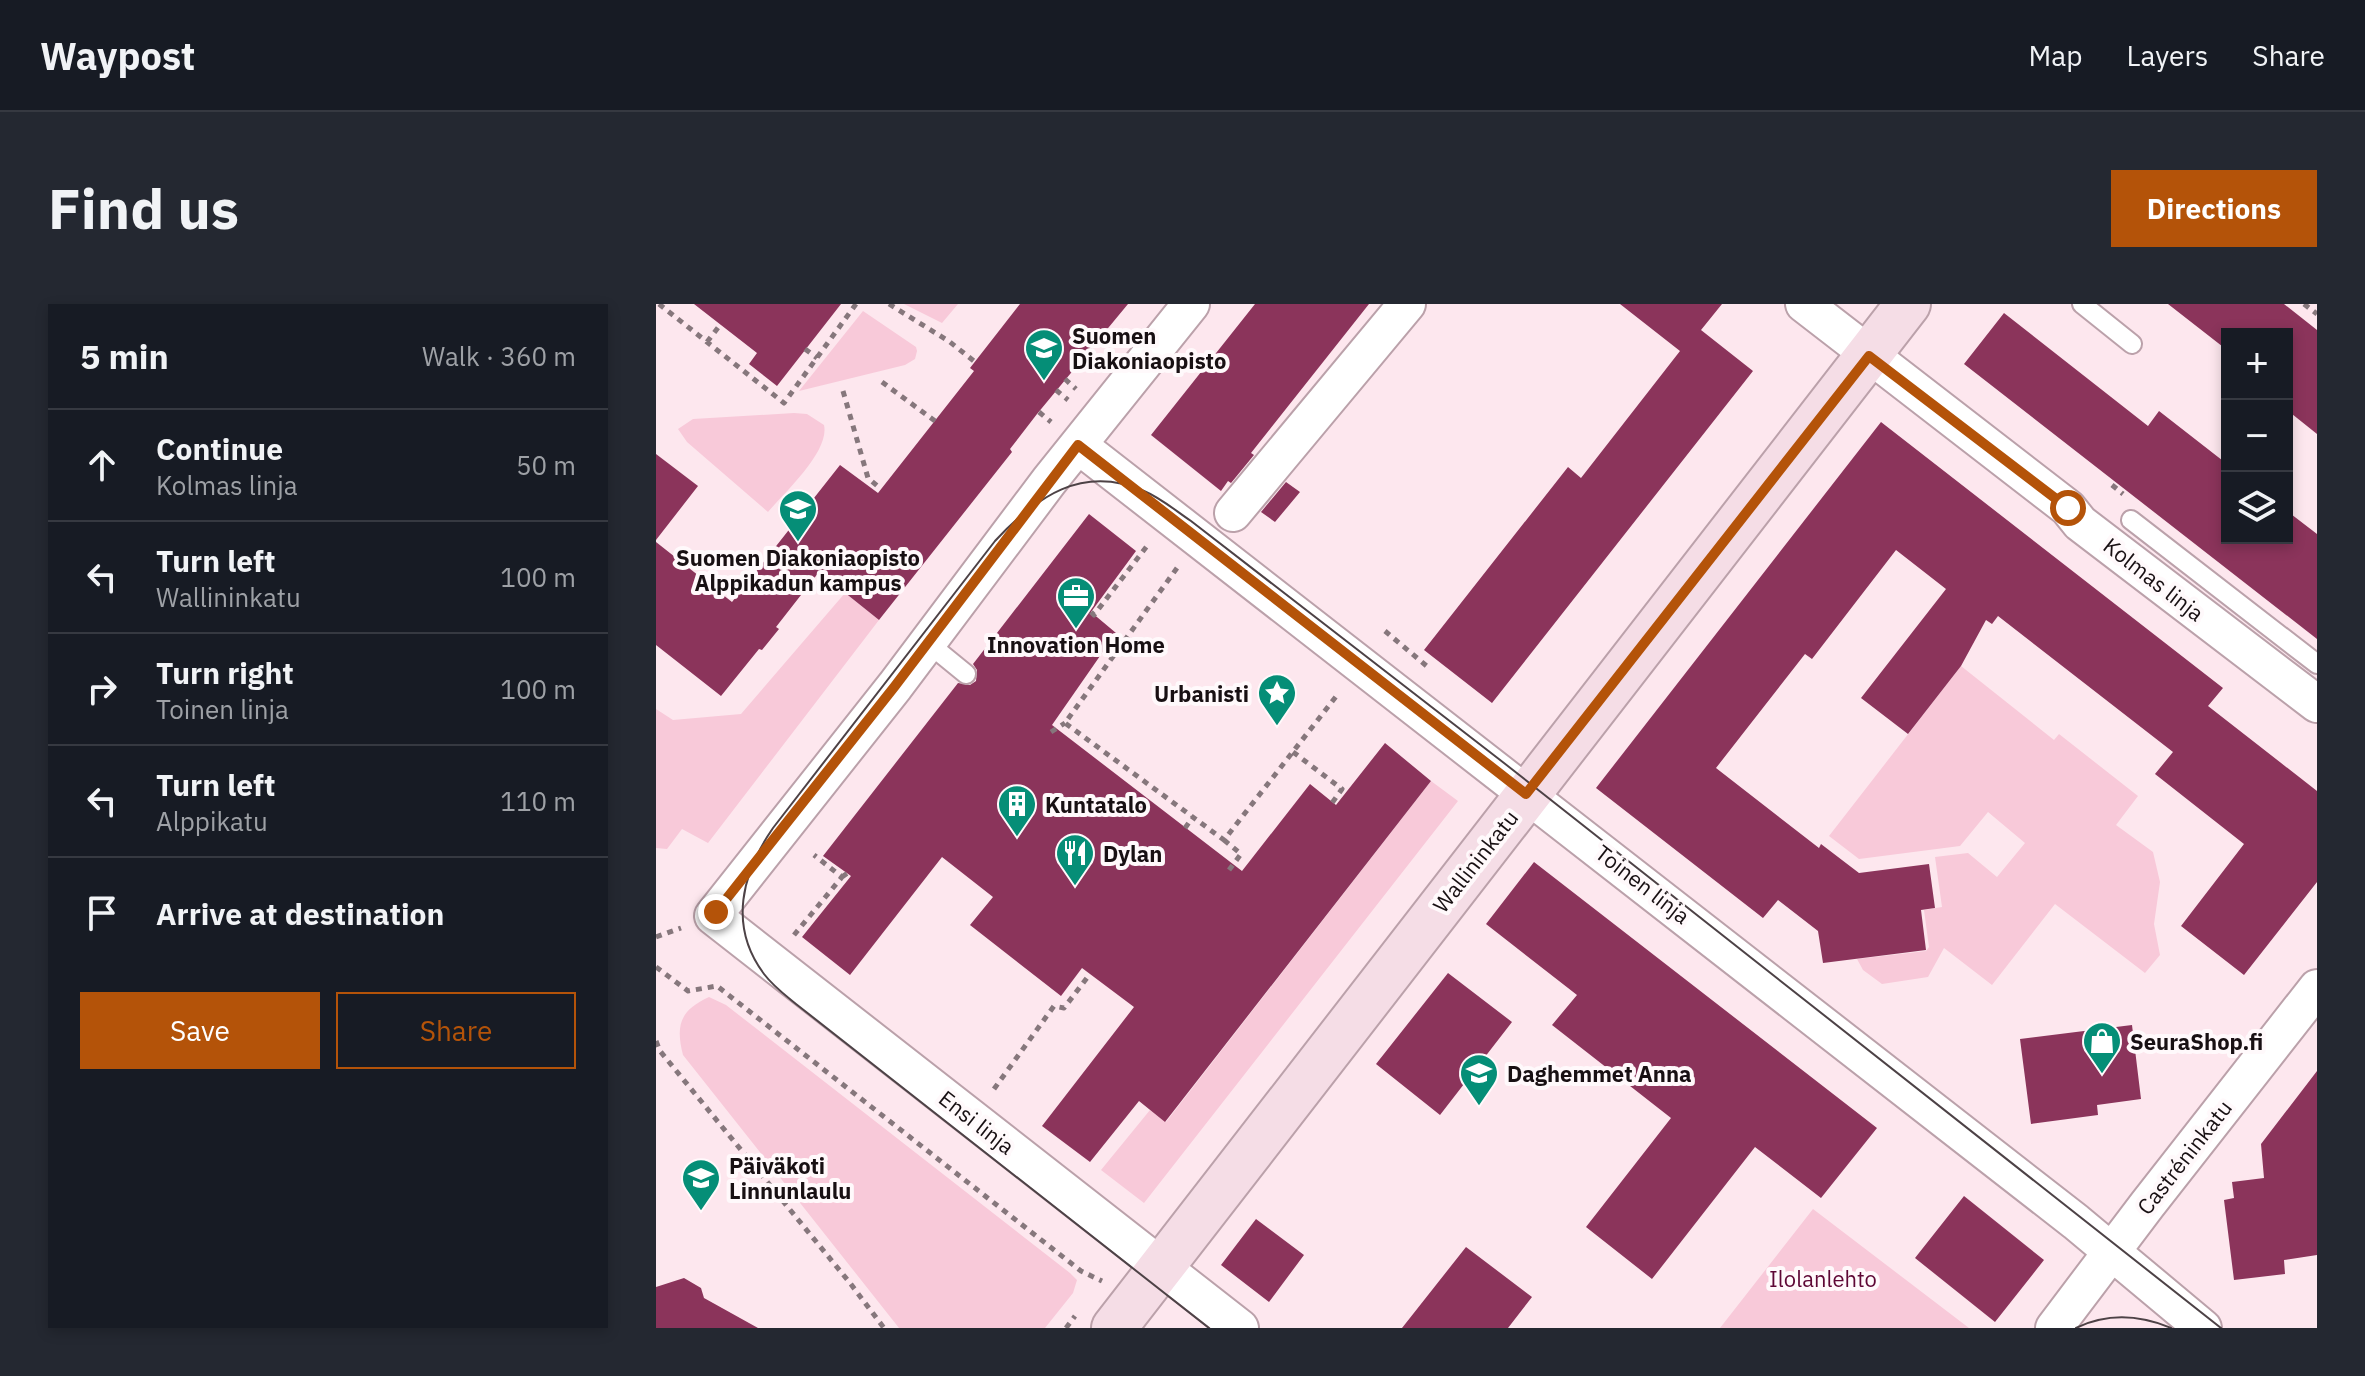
<!DOCTYPE html>
<meta charset="utf-8">
<style>
body{margin:0;font-family:"IBM Plex Sans",sans-serif;background:#242831;color:#f1f3f6}
.controls{position:absolute;right:24px;top:24px;display:grid;overflow:hidden;border-radius:0px;box-shadow:0 4px 12px #0003}
.controls button{width:72px;height:72px;display:grid;place-items:center;padding:0;border:0;border-bottom:2px solid #363941;background:#171b24;color:#f1f3f6;font:40px sans-serif}
.stop{position:absolute;width:24px;height:24px;margin:-18px;border:6px solid #b45309;border-radius:50%;background:#fff}
.stop.end{background:#b45309;border-color:#fff;box-shadow:0 2px 8px #0008}
.list{margin:0;padding:0;list-style:none}
h2{display:flex;justify-content:space-between;align-items:center;height:104px;margin:0;padding:0 32px;font-size:34px}
h2 small{font-size:26px;font-weight:400;color:#9ea1a6}
.list li{display:grid;grid-template-columns:52px 1fr auto;gap:24px;align-items:center;box-sizing:border-box;height:112px;padding:0 32px;border-top:2px solid #363941}
.list b{display:block;font-size:30px;white-space:nowrap}
.list p{margin:0;font-size:26px;white-space:nowrap;color:#9ea1a6}
.list em{font-size:26px;font-style:normal;color:#9ea1a6}
.actions{display:flex;gap:16px;padding:24px 32px}
.actions a{flex:1;padding:18px 0;border:2px solid #b45309;border-radius:0px;text-align:center;font-size:28px;color:#b45309}
.actions .main{background:#b45309;color:#fff}
.icon{flex:none;width:44px;height:44px;fill:none;stroke:currentColor;stroke-width:2;stroke-linecap:round;stroke-linejoin:round}
.map{position:relative;flex:none;width:1661px;height:1024px;overflow:hidden;border-radius:0px}
header{display:flex;align-items:center;gap:48px;box-sizing:border-box;height:112px;padding:0 40px;background:#171b24;border-bottom:2px solid #363941}
header strong{font-size:38px}
nav{display:flex;gap:44px;margin-inline-start:auto;font-size:28px}
.intro{display:flex;align-items:center;justify-content:space-between;box-sizing:border-box;height:192px;padding:0 48px}
h1{margin:0;font-size:56px}
.button{padding:20px 36px;border-radius:0px;background:#b45309;color:#fff;font-size:28px;font-weight:700}
main{display:flex;gap:48px;padding:0 48px}
aside{flex:1;background:#171b24;border-radius:0px;box-shadow:0 4px 12px #0003}
.map>svg:first-child{display:block}
.green{fill:#f8c9d9}
.building{fill:#8b345b}
.lines{fill:none;stroke-linecap:round;stroke-linejoin:round}
.service-casing{stroke:#bba1aa;stroke-width:22}
.minor-casing{stroke:#bba1aa;stroke-width:40}
.secondary-casing{stroke:#bba1aa;stroke-width:48}
.path{stroke:#86777c;stroke-width:5;stroke-dasharray:6 6;stroke-linecap:butt}
.service{stroke:#fff;stroke-width:18}
.minor{stroke:#fff;stroke-width:36}
.secondary{stroke:#f5dde6;stroke-width:44}
.tram{stroke:#4d4246;stroke-width:2}
.route{stroke:#b45309;stroke-width:10}
.labels{text-anchor:middle;dominant-baseline:central;stroke-width:8;stroke-linejoin:round;paint-order:stroke}
.poi-label{font-size:22px;font-weight:bold;fill:#181013;stroke:#fff9fb;text-anchor:start}
.street-label{font-size:22px;fill:#181013;stroke:#fff9fb}
.park-label{font-size:22px;fill:#5e0735;stroke:#fff9fb}
</style>
<header>
<strong>Waypost</strong>
<nav><a>Map</a><a>Layers</a><a>Share</a></nav>
</header>
<div class="intro"><h1>Find us</h1><a class="button">Directions</a></div>
<main>
<aside>
<h2>5 min<small>Walk · 360 m</small></h2>
<ul class="list">
<li><svg class="icon" aria-label="ahead" viewBox="0 0 24 24"><path d="M12 20V5M6 11l6-6 6 6"/></svg><div><b>Continue</b><p>Kolmas linja</p></div><em>50 m</em></li>
<li><svg class="icon" aria-label="left" viewBox="0 0 24 24"><path d="M17 20v-9H6M10 6l-5 5 5 5"/></svg><div><b>Turn left</b><p>Wallininkatu</p></div><em>100 m</em></li>
<li><svg class="icon" aria-label="right" viewBox="0 0 24 24"><path d="M7 20v-9h11M14 6l5 5-5 5"/></svg><div><b>Turn right</b><p>Toinen linja</p></div><em>100 m</em></li>
<li><svg class="icon" aria-label="left" viewBox="0 0 24 24"><path d="M17 20v-9H6M10 6l-5 5 5 5"/></svg><div><b>Turn left</b><p>Alppikatu</p></div><em>110 m</em></li>
<li><svg class="icon" aria-label="arrive" viewBox="0 0 24 24"><path d="M6 21V4h12l-3 4 3 4H6"/></svg><div><b>Arrive at destination</b></div></li>
</ul>
<div class="actions"><a class="main">Save</a><a>Share</a></div>
</aside>
<div class="map">
<svg width="1661" height="1024" viewBox="0 0 1661 1024">
<rect width="100%" height="100%" fill="#fde7ee"/>
<!-- green -->
<path class="green" d="M248,0H302L286,19Z
M207,7L260,43L261,47L259,55L249,61L143,87Z
M138,109L151,110L168,121C174,147 129,188 112,208L31,138L22,125L37,115Z
M189,289L223,316L52,539L26,525L11,545L0,544V405L17,416L85,410Z
M1305,362L1398,436L1403,430L1482,492L1460,521L1497,548L1504,578L1498,620L1504,651L1489,669L1399,600L1336,681L1288,644L1272,673L1226,680L1207,666L1201,655L1270,647L1273,643L1268,606L1286,603L1279,553L1312,549L1341,573L1369,539L1332,508L1304,542L1203,555L1173,532Z
M775,477L802,497L488,899L445,866L494,806L510,818Z
M53,693L70,701L414,969L421,976L417,989L389,1024H243L27,751C19,720 25,706 53,693Z
M1157,905L1313,1024H1064Z"/>
<!-- building -->
<path class="building" d="M38,0H185L121,82L93,60L101,49Z
M364,0H472L381,110L354,145L356,148L223,316L163,268L120,323L123,325L106,346L103,345L65,392L0,341V238L76,298L184,161L222,189L318,67L314,64Z
M599,0H713L595,149L598,151L575,179L572,177L565,187L495,131Z
M964,0H1066L1045,26L1097,67L836,399L768,346L912,163L925,174L1024,47Z
M1512,0H1628L1661,26V130L1631,106V30H1571V46Z
M1348,9L1492,122L1503,107L1571,160V234H1631V207L1661,230V335L1308,60Z
M1225,118L1567,384L1552,402L1661,487V578L1588,671L1525,622L1588,540L1499,470L1517,448L1342,312L1336,320L1330,316L1305,362L1252,430L1205,394L1290,285L1240,246L1156,355L1149,350L1060,464L1163,544L1165,540L1203,569L1273,560L1279,604L1265,606L1270,646L1167,659L1162,627L1122,596L1107,614L940,484Z
M0,150L42,182L0,236Z
M630,178L644,188L619,218L605,208Z
M433,210L480,247L435,308L460,329L396,421L586,567L654,480L680,501L729,439L775,477L509,818L483,797L434,858L386,822L478,703L426,664L405,692L314,621L337,593L286,553L194,671L146,633L195,572L167,552L302,379L314,381L320,377L321,366L317,360Z
M878,558L1221,824L1165,894L1099,843L996,975L930,923L1015,814L896,721L921,691L830,620Z
M792,669L856,718L784,811L720,760Z
M1476,721L1485,795L1441,801L1442,811L1375,820L1364,735Z
M1661,767V951L1628,956L1629,970L1578,976L1568,896L1578,894L1576,878L1608,874L1605,840Z
M1308,892L1388,956L1339,1018L1259,954Z
M600,915L648,951L613,998L565,961Z
M810,943L876,993L852,1024H746Z
M28,974L45,984L48,994L102,1024H0V983Z"/>
<g class="lines">
<defs>
<path id="service" d="M1426,0L1476,40
M1475,216L1661,360
M272,339L310,370"/>
<path id="minor" d="M535,0L393,177L239,382L57,612L584,1024
M1148,0L1412,204L1424,219L1661,400
M422,141L1420,918L1547,1024
M577,209L751,0
M1398,1024L1491,901L1661,684"/>
<path id="secondary" d="M458,1024L1252,0"/>
</defs>
<!-- service casing -->
<use href="#service" class="service-casing"/>
<!-- minor casing -->
<use href="#minor" class="minor-casing"/>
<!-- secondary casing -->
<use href="#secondary" class="secondary-casing"/>
<!-- path -->
<path class="path" d="M3,0L128,99L200,0
M233,0L294,38L319,58
M1648,0L1661,10
M51,38L64,21
M149,45L161,54
M409,75L420,85
M226,78L279,117
M400,86L412,96
M187,87L212,174L225,185
M383,108L395,118
M1456,181L1467,190
M521,264L409,419L568,536L682,390
M435,308L438,311L491,242
M729,327L773,364
M395,428L409,419
M637,448L686,485L676,499L679,501
M529,524L537,513
M568,536L585,550L573,566
M186,573L193,568
M138,631L186,573L158,551
M0,633L25,624
M0,663L32,687L61,682L425,967L446,977
M0,737L4,747L194,979L228,1024
M338,785L398,702L408,704L434,670
M410,1024L419,1012"/>
<!-- service -->
<use href="#service" class="service"/>
<!-- minor -->
<use href="#minor" class="minor"/>
<!-- secondary -->
<use href="#secondary" class="secondary"/>
<!-- tram -->
<path class="tram" d="M553,1024L140,700C129,691 117,682 108,670C72,622 86,569 117,524L339,237C380,193 426,160 488,187C505,194 520,207 535,217L848,459L1565,1024
M1420,1024C1451,1009 1484,1011 1515,1024"/>
</g>
<g class="lines">
<!-- route -->
<path class="route" d="M60,608L239,382L422,141L870,490L1213,52L1412,204"/>
</g>
<!-- icons -->
<defs>
<symbol id="school-pin" viewBox="-11 -11 22 30"><path d="M0 17L-7.5 6A9.5 9.5 0 1 1 7.5 6Z" fill="#058e77" stroke="#fff9fb"/><path d="M0-5L7-2L0 1L-7-2ZM-4 1L0 2.5L4 1V4Q0 6-4 4Z" fill="#fff"/></symbol>
<symbol id="office-pin" viewBox="-11 -11 22 30"><path d="M0 17L-7.5 6A9.5 9.5 0 1 1 7.5 6Z" fill="#058e77" stroke="#fff9fb"/><path d="M-6-3h4V-5.5h4V-3h4V5H-6ZM-1-4.5V-3h2v-1.5ZM-6 0V1H6V0Z" fill="#fff"/></symbol>
<symbol id="sight-pin" viewBox="-11 -11 22 30"><path d="M0 17L-7.5 6A9.5 9.5 0 1 1 7.5 6Z" fill="#058e77" stroke="#fff9fb"/><path d="M0-6L1.8-2.2L6-1.7L2.9 1.2L3.7 5.4L0 3.3L-3.7 5.4L-2.9 1.2L-6-1.7L-1.8-2.2Z" fill="#fff"/></symbol>
<symbol id="building-pin" viewBox="-11 -11 22 30"><path d="M0 17L-7.5 6A9.5 9.5 0 1 1 7.5 6Z" fill="#058e77" stroke="#fff9fb"/><path d="M-4-6H4V6H1V3H-1V6H-4ZM-2.5-4.3h1.7v1.8h-1.7ZM.8-4.3h1.7v1.8H.8ZM-2.5-1h1.7V.8h-1.7ZM.8-1h1.7V.8H.8Z" fill="#fff"/></symbol>
<symbol id="restaurant-pin" viewBox="-11 -11 22 30"><path d="M0 17L-7.5 6A9.5 9.5 0 1 1 7.5 6Z" fill="#058e77" stroke="#fff9fb"/><path d="M-5-6h1v4h1v-4h1v4h1v-4h1v5L-1.5 .5V6h-2V.5L-5-1ZM5-6V6H3V1.5H1.5Q1.5-4 5-6Z" fill="#fff"/></symbol>
<symbol id="shop-pin" viewBox="-11 -11 22 30"><path d="M0 17L-7.5 6A9.5 9.5 0 1 1 7.5 6Z" fill="#058e77" stroke="#fff9fb"/><path d="M-5-2.5h2.3a2.7 3.5 0 0 1 5.4 0H5L5.5 6h-11ZM-1.5-2.5h3a1.5 2.3 0 0 0-3 0Z" fill="#fff"/></symbol>
</defs>
<g fill-rule="evenodd">
<use href="#school-pin" x="366" y="22" width="44" height="60"/>
<use href="#school-pin" x="120" y="183" width="44" height="60"/>
<use href="#office-pin" x="398" y="270" width="44" height="60"/>
<use href="#sight-pin" x="599" y="367" width="44" height="60"/>
<use href="#building-pin" x="339" y="478" width="44" height="60"/>
<use href="#restaurant-pin" x="397" y="527" width="44" height="60"/>
<use href="#shop-pin" x="1424" y="715" width="44" height="60"/>
<use href="#school-pin" x="801" y="747" width="44" height="60"/>
<use href="#school-pin" x="23" y="852" width="44" height="60"/>
</g>
<g class="labels">
<!-- poi labels -->
<g class="poi-label">
<text x="416" y="31">Suomen<tspan x="416" dy="25">Diakoniaopisto</tspan></text>
<text x="142" y="253" text-anchor="middle">Suomen Diakoniaopisto<tspan x="142" dy="25">Alppikadun kampus</tspan></text>
<text x="420" y="340" text-anchor="middle">Innovation Home</text>
<text x="593" y="389" text-anchor="end">Urbanisti</text>
<text x="389" y="500">Kuntatalo</text>
<text x="447" y="549">Dylan</text>
<text x="1474" y="737">SeuraShop.fi</text>
<text x="851" y="769">Daghemmet Anna</text>
<text x="73" y="861">Päiväkoti<tspan x="73" dy="25">Linnunlaulu</tspan></text>
</g>
<!-- street labels -->
<g class="street-label">
<text transform="translate(1498 275) rotate(38)">Kolmas linja</text>
<text transform="translate(819 557) rotate(-52)">Wallininkatu</text>
<text transform="translate(987 580) rotate(38)">Toinen linja</text>
<text transform="translate(321 818) rotate(38)">Ensi linja</text>
<text transform="translate(1528 853) rotate(-52)">Castréninkatu</text>
</g>
<!-- park labels -->
<g class="park-label">
<text x="1167" y="974">Ilolanlehto</text>
</g>
</g>
</svg>
<div class="controls">
<button>+</button>
<button>−</button>
<button><svg class="icon" aria-label="layers" viewBox="0 0 24 24"><path d="M12 4l9 5-9 5-9-5zM3 14l9 5 9-5"/></svg></button>
</div>
<div class="stop" style="left:1412px;top:204px"></div>
<div class="stop end" style="left:60px;top:608px"></div>
</div>
</main>
